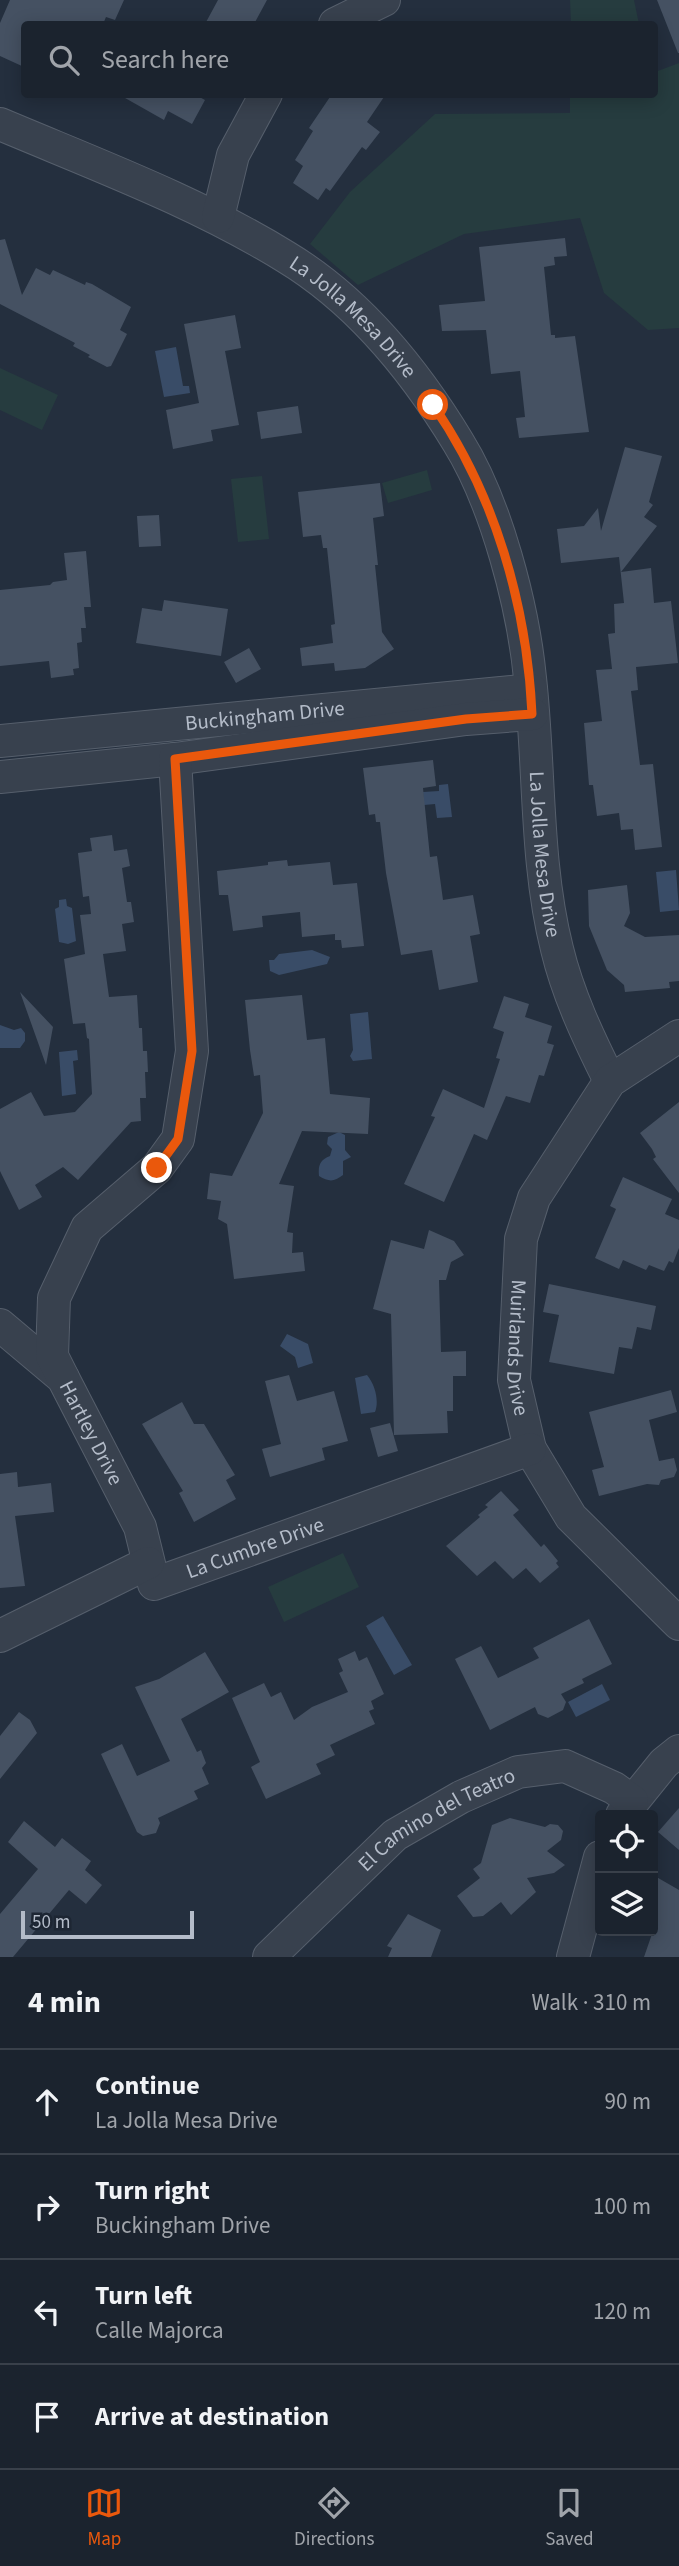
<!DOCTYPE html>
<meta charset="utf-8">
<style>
body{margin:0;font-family:"Source Sans 3",sans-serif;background:#242b36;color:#f1f3f6}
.controls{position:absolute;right:21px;bottom:21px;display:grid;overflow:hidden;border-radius:7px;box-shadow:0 4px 18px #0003}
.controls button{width:63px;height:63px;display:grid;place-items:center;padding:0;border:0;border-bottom:2px solid #39404a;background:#1b232e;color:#f1f3f6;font:35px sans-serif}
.scale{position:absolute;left:21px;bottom:18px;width:173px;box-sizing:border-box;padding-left:7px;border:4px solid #b4bcc9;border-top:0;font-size:19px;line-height:24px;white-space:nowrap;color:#b4bcc9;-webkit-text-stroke:5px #1d2633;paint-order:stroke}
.stop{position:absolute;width:21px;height:21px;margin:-16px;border:5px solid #ea580c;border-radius:50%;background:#fff}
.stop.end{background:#ea580c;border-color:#fff;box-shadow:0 2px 7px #0008}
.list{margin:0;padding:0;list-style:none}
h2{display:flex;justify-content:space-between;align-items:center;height:91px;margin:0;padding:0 28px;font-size:30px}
h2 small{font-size:23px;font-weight:400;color:#a0a4aa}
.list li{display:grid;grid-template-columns:46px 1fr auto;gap:21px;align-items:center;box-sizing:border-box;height:105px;padding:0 28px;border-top:2px solid #39404a}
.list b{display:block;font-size:26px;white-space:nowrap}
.list p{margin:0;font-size:23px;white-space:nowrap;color:#a0a4aa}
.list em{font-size:23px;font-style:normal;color:#a0a4aa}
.icon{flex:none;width:38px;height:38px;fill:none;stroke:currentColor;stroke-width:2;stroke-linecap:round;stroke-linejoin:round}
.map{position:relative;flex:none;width:679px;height:1957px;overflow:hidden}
.search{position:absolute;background:#1b232e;box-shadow:0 4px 18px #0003;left:21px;right:21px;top:21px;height:77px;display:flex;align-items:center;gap:18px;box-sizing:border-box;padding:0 24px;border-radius:7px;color:#a0a4aa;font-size:26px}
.sheet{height:511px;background:#1b232e}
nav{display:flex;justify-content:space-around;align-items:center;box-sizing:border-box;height:98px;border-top:2px solid #39404a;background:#1b232e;font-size:19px;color:#a0a4aa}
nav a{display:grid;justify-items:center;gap:4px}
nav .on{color:#ea580c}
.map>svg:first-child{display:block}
.green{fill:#263c3f}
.water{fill:#394c67}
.building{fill:#455162}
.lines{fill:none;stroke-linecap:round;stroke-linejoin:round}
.minor-casing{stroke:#565f6c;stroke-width:34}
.minor{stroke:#38414e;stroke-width:32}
.route{stroke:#ea580c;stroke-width:9}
.labels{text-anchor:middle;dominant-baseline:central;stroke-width:5;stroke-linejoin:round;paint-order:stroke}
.street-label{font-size:21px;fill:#b4bcc9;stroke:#1d2633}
</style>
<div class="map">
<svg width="679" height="1957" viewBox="0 0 679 1957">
<rect width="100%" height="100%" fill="#242f3e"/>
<!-- green -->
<path class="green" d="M570,0H634L639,24H571Z
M679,63V328L648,330L604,293L580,218L464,234L358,285L310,244L350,192L435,114L570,113V95L654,94L655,72Z
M0,368L58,395L42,430L0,410Z
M427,470L432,490L388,503L382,483Z
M262,476L269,539L238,542L231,479Z
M343,1553L359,1587L284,1622L268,1587Z"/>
<!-- water -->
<path class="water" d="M176,347L183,386H189L190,393L164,397L155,351Z
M448,784L452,817L437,818L435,804L424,805L423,792L439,791V785Z
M676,870L679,910L660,912L656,872Z
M66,899L67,906L72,908L76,941L68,944L59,942L55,909L59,907V900Z
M312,950L330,957L327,964L279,975L270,971L269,960H274L279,954Z
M368,1012L372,1059L353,1061L350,1056L353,1050L350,1014Z
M0,1025L14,1030L21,1028L25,1033V1041L20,1048H0Z
M77,1050L78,1060L73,1061L76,1094L62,1096L59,1052Z
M339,1132L345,1135V1150L351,1157L343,1161V1175C334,1182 329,1182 319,1176C318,1165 320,1160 330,1156L332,1149L327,1144L328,1137Z
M287,1334L308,1344L313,1363L298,1368L295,1357L280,1346Z
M367,1375C376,1386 379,1402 375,1412L361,1414L355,1378Z
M383,1616L412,1665L394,1675L366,1626Z
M602,1684L610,1700L576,1717L568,1702Z"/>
<!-- building -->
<path class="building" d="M10,0H124L115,20L106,17L103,24H24V67L0,56V23Z
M218,0H267L254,24H205Z
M657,0H679V53H678Z
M118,94H194L205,100L192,124L168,111L164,120Z
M332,94H386L367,122L380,132L366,150L362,147L330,191L326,188L318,200L293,183L303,166L295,160L313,131L309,128Z
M565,238L567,256L554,257L555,265L544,267L551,335H555V338L575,336L589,432L519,438L516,418L525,417L520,371L491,374L486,330L442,331L439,305L485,301L479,247Z
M5,239L22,295L36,268L50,275L53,270L85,285L86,282L92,284L131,307L120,330L127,334L111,366L107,367L88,357L90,355L73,346L75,343L0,304V240Z
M235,315L241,348L225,351L239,425L211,430L213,441L173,449L166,410L199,403L184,324Z
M298,406L302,433L261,439L257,412Z
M625,447L662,456L649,502L653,505L644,517L657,526L621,572L651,568L654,603L671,601L678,663L636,667L638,690L631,691L640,765L653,764L662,847L635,850L633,829L621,830L619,813L597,816L593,785H589L584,723L602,721L596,670L612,669L608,634L615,633L614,604L624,603L619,557L561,563L557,529L584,526L598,508L601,531Z
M380,483L384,516L373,518L378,565H375L382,632L394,649L365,668L335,671L334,663L302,666L300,648L333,643L331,625L335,624L327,548H323L321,535L303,537L298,492Z
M159,515L161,546L139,547L137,516Z
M86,551L91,607H84L86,628H81L82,642L77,643L79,668L73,669L74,675L51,678L49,661L0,666V590L50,585L53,582L67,580L64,553Z
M164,600L228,609L221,656L136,643L142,608L162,611Z
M249,648L261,669L236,683L224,662Z
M433,760L436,786L423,788L430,857L437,856L443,900L473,895L480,934L470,936L478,982L439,990L432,950L401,955L386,873L380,822H376L375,814L369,815L363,768Z
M112,835L114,851L127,849L130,866L122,868L127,902H131L134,922L122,924L126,951L103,954L109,997L137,995L139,1028H142L143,1051H147L148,1072H145L146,1098H140L141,1121L131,1122L78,1180L63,1167L35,1185L42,1197L19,1210L0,1171V1109L31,1092L44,1116L75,1112L92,1094L89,1039L87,1038L85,1023L73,1024L64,959L85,954L80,915L91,914L89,896L83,897L78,853L92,851L90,838Z
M287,860L288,866L330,862L333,885L357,883L364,946L342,948L341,940H335V934L302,937L300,912L262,916L263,927L233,931L228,895H219L217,871L268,865V862Z
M627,885L630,913L624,926L645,937L679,935V981L669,982L670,988L625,992L624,985L607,970L589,926L588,890Z
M20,992L53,1027L46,1065Z
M302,995L307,1040L325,1038L330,1094L370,1098L368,1134L302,1131L279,1184L294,1186L287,1232L293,1233L292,1253L303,1252L305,1271L234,1279L227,1224L218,1219L221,1201L207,1199L210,1173L232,1176L263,1113L260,1075L254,1076L250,1050L245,1000Z
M504,996L529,1004L525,1017L552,1026L547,1043L554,1045L544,1076L539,1075L530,1103L506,1096L487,1140L474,1134L444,1202L404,1184L435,1117L431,1116L443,1089L484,1108L500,1059L496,1058L504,1032L493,1028Z
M679,1102V1193L653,1159L656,1157L652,1149L640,1133Z
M623,1177L672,1199L665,1214L679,1220V1248L673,1263L669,1261L664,1271L649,1265L646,1270L623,1260L619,1269L595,1258L616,1209L610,1206Z
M429,1230L454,1241L464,1255L451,1262L446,1280H439L441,1352L466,1351V1376H453V1411H447L448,1433L394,1435L391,1314L373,1309L391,1240L424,1249Z
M549,1284L656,1306L651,1330L637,1327L632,1349L619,1347L614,1374L549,1362L559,1315L543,1312Z
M289,1375L297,1401L334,1391L348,1441L322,1448L325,1460L270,1477L262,1449L281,1444L265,1381Z
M671,1390L677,1412L649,1420L659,1461L674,1458L677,1470L674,1477L661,1480L659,1485L647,1484L599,1496L592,1470L604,1467L589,1412Z
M182,1402L194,1424H204L235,1475L226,1480L236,1499L194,1522L179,1493L183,1491L142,1424Z
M390,1423L398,1451L378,1457L370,1428Z
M17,1472L18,1487L51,1483L54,1512L15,1516L25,1586L0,1588V1474Z
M501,1491L519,1510L513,1515L541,1547L544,1544L558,1561L556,1563L559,1567L540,1583L526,1568L513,1579L495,1561L477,1576L446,1546L480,1517L478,1515L488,1507L485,1505Z
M589,1619L612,1664L582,1679L584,1683L561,1694L566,1702L563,1710L548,1718L538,1714L535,1707L490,1730L455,1659L481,1646L498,1678L539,1658L533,1648Z
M355,1651L359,1661L367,1657L384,1694L371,1701L374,1709L369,1711L375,1724L330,1745L335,1755L316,1764L321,1774L266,1799L251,1767L260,1762L232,1698L264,1683L271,1697L281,1692L294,1720L312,1707L348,1692L339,1673L343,1671L338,1659Z
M205,1652L229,1692L181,1719L197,1752L201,1750L206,1763L202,1768L209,1784L194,1791L198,1799L158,1818L160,1823L156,1833L143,1836L137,1832L101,1754L122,1744L137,1776L170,1761L135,1687L159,1679Z
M19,1712L30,1720L37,1733L0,1779V1736Z
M679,1808V1850L658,1832Z
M510,1818L545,1827L550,1824L558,1825L563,1831L561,1840L547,1851L565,1865L554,1873L527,1878L536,1892L511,1915L501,1902L483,1916L473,1917L457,1896L480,1878L473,1869L481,1863L492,1825Z
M24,1821L55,1847L62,1838L91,1861L85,1870L102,1885L86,1904L69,1890L13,1957H0V1914L38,1869L8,1842Z
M653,1875L679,1890V1957H644L653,1931Z
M408,1914L441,1930L431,1957H388L392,1948L387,1946Z"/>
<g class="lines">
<defs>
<g id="minor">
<path d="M335,24L384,0"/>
<path id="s1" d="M0,124C97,165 197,202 286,257C357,300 415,371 458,442C496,503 523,606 530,678C540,767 535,862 557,949C568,995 589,1039 610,1081"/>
<path d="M218,217L233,155L266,94"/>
<path id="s2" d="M0,741L531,690"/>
<path d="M0,777L175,759L466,719L532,714"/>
<path id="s3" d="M679,1036L610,1081L534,1198L521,1239L514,1380L530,1449L571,1517L679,1624"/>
<path id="s4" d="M0,1325L63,1378L140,1527L154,1584L530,1449"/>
<path d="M63,1378L52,1356L54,1298L87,1228L157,1168L178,1139L192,1051L175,759"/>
<path d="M0,1636L148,1563"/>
<path d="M622,1815L664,1763L679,1751"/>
<path id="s5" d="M269,1957L395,1835L461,1797L518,1772L565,1766L614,1788L632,1801"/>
<path d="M573,1957L600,1857"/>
</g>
</defs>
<!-- minor casing -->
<use href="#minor" class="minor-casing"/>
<!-- minor -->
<use href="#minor" class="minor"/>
</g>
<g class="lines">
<!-- route -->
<path class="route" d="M157,1168L178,1139L192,1051L175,759L466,719L532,714C527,606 495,494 433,405"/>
</g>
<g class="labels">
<!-- street labels -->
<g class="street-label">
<text stroke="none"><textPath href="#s1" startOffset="406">La Jolla Mesa Drive</textPath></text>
<text stroke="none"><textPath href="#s2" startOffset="266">Buckingham Drive</textPath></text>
<text stroke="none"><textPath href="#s1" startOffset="996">La Jolla Mesa Drive</textPath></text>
<text stroke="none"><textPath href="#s3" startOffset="374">Muirlands Drive</textPath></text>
<text stroke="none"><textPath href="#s4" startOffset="144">Hartley Drive</textPath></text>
<text stroke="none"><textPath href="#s4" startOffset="416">La Cumbre Drive</textPath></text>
<text stroke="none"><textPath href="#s5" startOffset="219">El Camino del Teatro</textPath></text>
</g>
</g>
</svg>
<div class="controls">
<button><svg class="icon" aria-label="locate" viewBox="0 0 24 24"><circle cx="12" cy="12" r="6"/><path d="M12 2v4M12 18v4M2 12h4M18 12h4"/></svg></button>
<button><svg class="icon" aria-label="layers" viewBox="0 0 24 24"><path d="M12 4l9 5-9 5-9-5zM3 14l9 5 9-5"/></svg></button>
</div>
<div class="scale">50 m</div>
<div class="stop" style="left:433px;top:405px"></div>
<div class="stop end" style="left:157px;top:1168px"></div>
<div class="search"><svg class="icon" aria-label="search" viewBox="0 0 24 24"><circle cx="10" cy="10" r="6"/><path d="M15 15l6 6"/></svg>Search here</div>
</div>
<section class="sheet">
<h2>4 min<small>Walk · 310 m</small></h2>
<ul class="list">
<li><svg class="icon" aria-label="ahead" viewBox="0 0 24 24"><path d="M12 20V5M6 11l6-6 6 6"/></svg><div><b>Continue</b><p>La Jolla Mesa Drive</p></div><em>90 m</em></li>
<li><svg class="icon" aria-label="right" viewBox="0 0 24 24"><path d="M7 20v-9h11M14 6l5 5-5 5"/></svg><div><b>Turn right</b><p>Buckingham Drive</p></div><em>100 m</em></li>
<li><svg class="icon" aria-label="left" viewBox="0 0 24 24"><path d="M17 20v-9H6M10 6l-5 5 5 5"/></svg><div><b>Turn left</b><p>Calle Majorca</p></div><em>120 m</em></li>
<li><svg class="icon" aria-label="arrive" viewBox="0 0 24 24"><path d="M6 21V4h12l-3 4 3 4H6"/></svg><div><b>Arrive at destination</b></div></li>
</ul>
</section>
<nav>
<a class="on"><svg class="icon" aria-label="map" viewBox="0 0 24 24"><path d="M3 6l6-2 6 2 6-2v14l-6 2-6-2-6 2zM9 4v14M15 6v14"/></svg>Map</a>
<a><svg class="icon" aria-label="directions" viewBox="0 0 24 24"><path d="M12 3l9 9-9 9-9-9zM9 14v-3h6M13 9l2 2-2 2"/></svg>Directions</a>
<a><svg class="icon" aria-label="saved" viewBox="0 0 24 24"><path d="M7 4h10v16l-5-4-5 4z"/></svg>Saved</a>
</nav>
